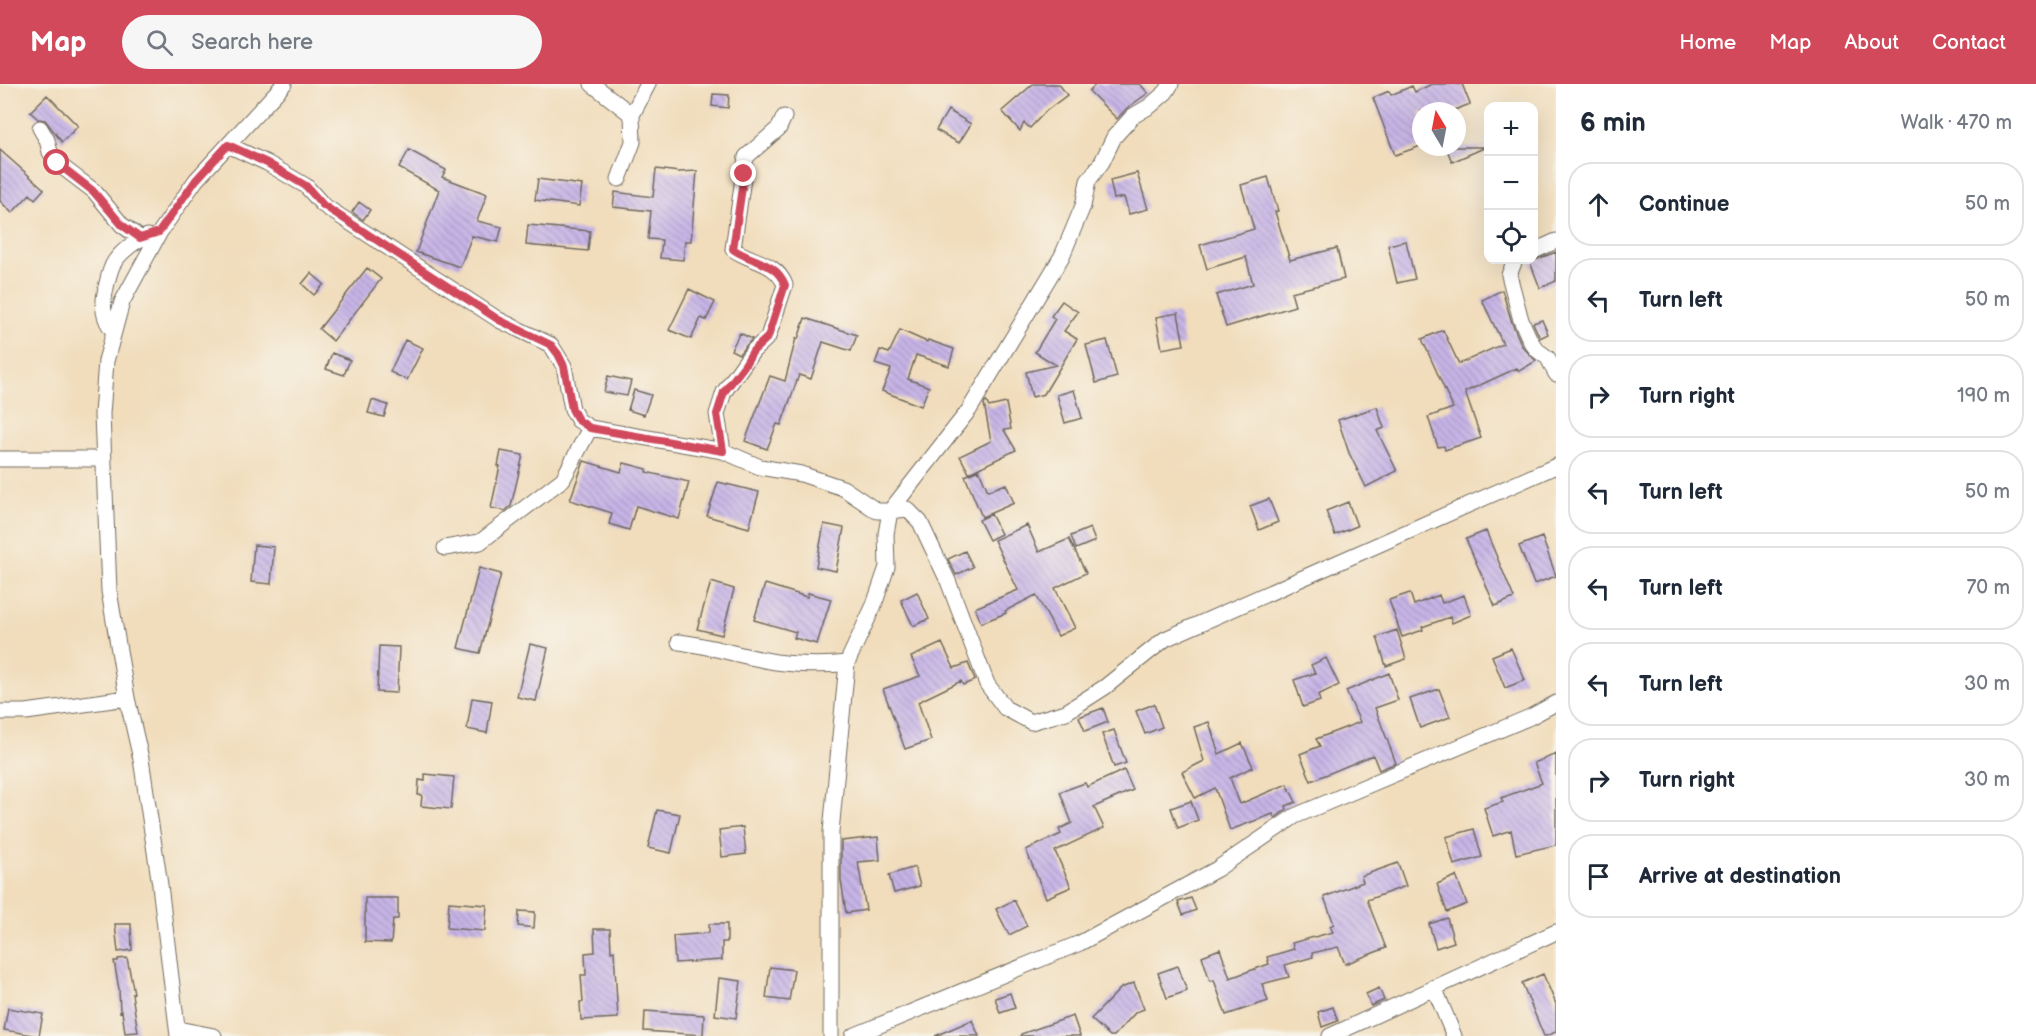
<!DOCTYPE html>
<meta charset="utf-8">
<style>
body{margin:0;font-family:"Balsamiq Sans",sans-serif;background:#f6f6f7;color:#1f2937}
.controls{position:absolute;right:18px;top:18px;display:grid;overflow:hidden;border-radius:12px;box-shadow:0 6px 24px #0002}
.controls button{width:54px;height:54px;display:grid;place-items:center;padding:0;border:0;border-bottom:2px solid #e0e1e3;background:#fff;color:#1f2937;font:30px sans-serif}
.compass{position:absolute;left:1412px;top:18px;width:54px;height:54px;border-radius:50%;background:#fff;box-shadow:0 6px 24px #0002;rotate:350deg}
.stop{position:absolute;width:18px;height:18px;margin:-14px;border:4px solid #d1495b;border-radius:50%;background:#fff}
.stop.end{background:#d1495b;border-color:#fff;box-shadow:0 2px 6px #0008}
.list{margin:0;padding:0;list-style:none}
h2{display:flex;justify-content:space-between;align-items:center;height:78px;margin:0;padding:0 24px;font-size:26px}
h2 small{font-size:20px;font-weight:400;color:#747a83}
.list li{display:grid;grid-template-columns:39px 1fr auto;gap:18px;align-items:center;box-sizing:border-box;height:84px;margin:0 12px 12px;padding:0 12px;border:2px solid #e0e1e3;border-radius:24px}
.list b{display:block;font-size:22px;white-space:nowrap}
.list em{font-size:20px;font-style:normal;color:#747a83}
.icon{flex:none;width:33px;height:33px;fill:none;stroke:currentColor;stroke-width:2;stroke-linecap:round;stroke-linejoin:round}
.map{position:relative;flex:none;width:1556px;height:952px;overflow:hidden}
header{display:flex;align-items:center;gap:36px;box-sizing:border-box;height:84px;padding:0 30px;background:#d1495b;color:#fff}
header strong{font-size:28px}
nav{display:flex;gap:33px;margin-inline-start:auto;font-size:21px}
.search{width:420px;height:54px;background:#f6f6f7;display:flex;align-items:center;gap:15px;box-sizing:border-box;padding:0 21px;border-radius:33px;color:#747a83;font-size:22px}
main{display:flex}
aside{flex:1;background:#fff}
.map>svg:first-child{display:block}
.building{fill:url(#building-back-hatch)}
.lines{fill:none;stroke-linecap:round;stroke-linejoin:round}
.minor-casing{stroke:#70695e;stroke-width:17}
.minor{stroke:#fff;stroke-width:15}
.route{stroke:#d1495b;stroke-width:8}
</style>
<header>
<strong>Map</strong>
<div class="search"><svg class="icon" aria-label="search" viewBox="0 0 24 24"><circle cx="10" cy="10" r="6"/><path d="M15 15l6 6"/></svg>Search here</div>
<nav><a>Home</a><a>Map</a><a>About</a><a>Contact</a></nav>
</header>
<main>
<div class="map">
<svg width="1556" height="952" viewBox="0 0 1556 952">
<defs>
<pattern id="building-back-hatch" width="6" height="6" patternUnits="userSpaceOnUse" patternTransform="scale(1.5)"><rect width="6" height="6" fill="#c8b5e8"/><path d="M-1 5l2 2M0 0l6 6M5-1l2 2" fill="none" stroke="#a393bc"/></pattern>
</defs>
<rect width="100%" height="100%" fill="#f7f3e8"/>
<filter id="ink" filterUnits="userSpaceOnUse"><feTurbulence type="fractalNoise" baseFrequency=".0167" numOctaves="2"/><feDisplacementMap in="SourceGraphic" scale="12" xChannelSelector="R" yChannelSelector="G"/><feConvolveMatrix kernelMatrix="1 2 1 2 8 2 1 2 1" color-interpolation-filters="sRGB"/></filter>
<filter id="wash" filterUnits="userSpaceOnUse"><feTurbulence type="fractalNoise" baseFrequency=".008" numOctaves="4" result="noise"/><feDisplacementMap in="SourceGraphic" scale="24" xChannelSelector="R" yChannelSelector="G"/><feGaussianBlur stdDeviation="1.35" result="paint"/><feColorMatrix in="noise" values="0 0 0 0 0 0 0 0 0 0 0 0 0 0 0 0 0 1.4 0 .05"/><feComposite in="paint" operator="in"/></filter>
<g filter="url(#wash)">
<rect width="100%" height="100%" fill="#f1ddbc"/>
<g id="blocks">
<!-- building -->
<path class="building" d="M1033,0H1059L1067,11L1046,27L1030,44L1024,39L1020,47L1002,27Z
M1096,0H1140L1148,9L1126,25L1117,35L1089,7Z
M1432,0H1462L1470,20L1452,27H1421V62L1395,71L1373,14L1389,7L1391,11L1412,2L1415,8Z
M713,10L729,11L728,24L712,22Z
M47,11L78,42L62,58L45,36L38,35L30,28Z
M948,26L971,40L959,59L936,46Z
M1446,63H1486L1452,78Z
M0,66L44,105L35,115L30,110L12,129L0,117Z
M409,66L446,86L442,93L487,110L477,137L502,143L498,158L472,152L460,183L416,168L439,106L399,84Z
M656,85L679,88L697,87L691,157H685L683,176L660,174L662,156L648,155L651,127L613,123L615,108L653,113Z
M1137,89L1148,125L1129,130L1124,113L1114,115L1110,96Z
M1268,93L1278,127L1275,128L1290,176L1337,164L1344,195L1291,208L1295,222L1226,243L1216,211L1253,200L1246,173L1207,185L1200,161L1254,145L1241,101Z
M538,95L582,101L579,122L535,116Z
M359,118L370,126L363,136L352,128Z
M528,141L590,147L588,167L526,161Z
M1406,157L1415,195L1397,199L1388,161Z
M1556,168V197L1540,204L1530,178Z
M367,184L381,195L333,257L319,245Z
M311,189L324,200L314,211L302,200Z
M689,205L715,218L706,236L701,234L691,255L669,246Z
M1502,206L1512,239L1522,262L1536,277L1519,287L1517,284L1465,308L1481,354L1445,366L1444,362L1438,363L1428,333L1453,324L1422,255L1443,246L1459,280L1503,260L1482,216Z
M1062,217L1078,228L1064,247L1077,255L1044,310L1032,313L1026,288L1056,281L1035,268L1055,235L1051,232Z
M1178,229L1184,261L1162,265L1156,233Z
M805,234L857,251L851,267L823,258L811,295L799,291L781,341L777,340L767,365L745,357L770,292L785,297L796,254L798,255Z
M1542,236L1548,250L1540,254L1533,239Z
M900,246L927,258L928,256L954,265L949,282L916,271L908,295L929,303L921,322L882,307L891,285L875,280L880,266L889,269Z
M740,249L752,255L739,270L731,266Z
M405,256L423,264L407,296L390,288Z
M1107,256L1117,293L1096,299L1086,261Z
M332,269L350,276L344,291L326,285Z
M608,292L631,297L627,312L604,308Z
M634,306L651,311L644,331L628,326Z
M1074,306L1082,334L1065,339L1057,311Z
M372,316L388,321L384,333L368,329Z
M986,317L989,323L1006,319L1011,345L1004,346L1016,366L969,389L960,372L991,357L984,320Z
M1377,323L1384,344L1377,347L1397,387L1366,403L1349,369L1338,336Z
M501,367L523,371L511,422L505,427L491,424L500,382H498Z
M584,377L621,388L624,379L647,385L646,388L689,398L679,435L636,422L629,446L609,440L612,429L570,416Z
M979,386L988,407L1006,400L1014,419L982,433L965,392Z
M718,398L759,408L749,444L707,432Z
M1269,415L1278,438L1259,446L1250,422Z
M1348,418L1357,442L1335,451L1326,427Z
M991,430L1001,450L989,456L979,436Z
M824,440L844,444L836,487L816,483Z
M1027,441L1039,468L1069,455L1086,489L1055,504L1075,544L1058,552L1036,511L1005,527L1006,529L981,539L975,524L1018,506L994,456Z
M1090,444L1095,457L1076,465L1071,452Z
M1486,447L1514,514L1495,522L1466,455Z
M1542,453L1556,492L1534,500L1519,462Z
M254,461L274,463L271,500L251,498Z
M965,467L973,483L956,491L948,475Z
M479,484L501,490L480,569L458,564Z
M711,498L734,505L722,551L697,545Z
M765,500L807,513L808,509L831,515L817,560L794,554L796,548L754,536Z
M917,508L929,535L913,542L901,516Z
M1410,509L1414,521L1439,511L1442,519L1464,511L1471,531L1452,539L1450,533L1422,543L1423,546L1402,553L1389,516Z
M1397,546L1406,575L1386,582L1377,553Z
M942,559L954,584L968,579L975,596L963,601L961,597L918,618L931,656L905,665L883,605L920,592L911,573Z
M530,560L548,564L536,617L517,613Z
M379,562L399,563L397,609L377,608Z
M1511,564L1525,596L1505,604L1492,572Z
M1326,574L1339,601L1318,611L1320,617L1303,623L1294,596L1315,589L1311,581Z
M1389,589L1398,616L1375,624L1396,679L1379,686L1373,671L1311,697L1300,670L1320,662L1316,655L1360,638L1346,607Z
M1439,605L1450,633L1420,644L1410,615Z
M472,614L492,617L487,649L467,645Z
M1154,620L1162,643L1145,650L1136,627Z
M1103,624L1108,638L1085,647L1079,633Z
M1209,638L1219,670L1242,659L1253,683L1230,694L1240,720L1287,700L1296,718L1286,722L1287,725L1275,734L1273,730L1230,746L1215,704L1195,714L1182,688L1204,677L1194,643Z
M1114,646L1126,679L1114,683L1102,650Z
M1556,670V761L1516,770L1511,746L1493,752L1484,724L1503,718L1501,714L1542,699L1534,679Z
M1124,686L1133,706L1094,723L1104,744L1055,767L1071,803L1046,814L1026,766L1061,750L1059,745L1072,739L1060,708L1085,699L1087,703Z
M425,690L454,693L451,725L421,722L422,711H418L419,696L425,697Z
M1191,717L1198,736L1178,744L1171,724Z
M657,726L680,730L671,769L648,764Z
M743,743L746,770L722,773L719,746Z
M1474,745L1482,773L1454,781L1446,753Z
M878,753L880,776L858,778L866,826L846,829L841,796V757Z
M1398,779L1406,802L1367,816L1386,864L1345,880L1338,863L1312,869L1313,873L1285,881L1289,893L1262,900L1268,917L1226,931L1214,896L1210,897L1202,872L1220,865L1230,894L1269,880L1267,873L1294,865L1292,859L1333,848L1330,842L1334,840L1324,813L1363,798L1361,792Z
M915,783L920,802L894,809L889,791Z
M1456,792L1467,820L1447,828L1437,800Z
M365,814H398V835H393L391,859L365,858Z
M1191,814L1196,826L1183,831L1178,818Z
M1014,816L1027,842L1009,851L996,825Z
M449,818L487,821L485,847L447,844Z
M519,827L535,828L534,844L518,842Z
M1447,834L1454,858L1436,864L1429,840Z
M115,840H131L132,866L118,868Z
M709,840H727V858H722V876L675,879L673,852L709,849Z
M594,845H610L611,868L614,867L618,934L581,936L580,918H583L581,891H586L585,869L595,868Z
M127,874L134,909L132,910L138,948L125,949L122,927L120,928L119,905L114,877H118V875Z
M1178,882L1187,907L1167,914L1158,889Z
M770,883L794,886L789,917L766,914Z
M1543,890L1556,920V948L1546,952H1544L1522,899Z
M719,894L741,897L736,934L715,931Z
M1134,899L1144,925L1136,928L1114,952H1110L1091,935L1121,904Z
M1379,904L1384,916L1371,922L1366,910Z
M1010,909L1015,924L1000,929L995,914Z
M1333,923L1338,937L1322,943L1318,928Z
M8,924L43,930L39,952L4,946Z
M645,927L704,931L703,951L644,947Z
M1073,932L1080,952H1021V950Z
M972,936L979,952H935Z"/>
</g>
</g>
<g filter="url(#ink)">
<use href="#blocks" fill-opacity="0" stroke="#70695e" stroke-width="1.5"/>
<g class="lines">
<defs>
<path id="minor" d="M592,0L632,31L633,58L619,95
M1171,0L1166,8L1150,22L1133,32L1114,53L1102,78L1088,97L1083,122L1062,172L969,326L890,427L907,425L920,438L948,497L987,600L1005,624L1031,638L1066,628L1105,603L1165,555L1556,382
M632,31L648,0
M40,44L47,56L50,68L57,79L94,107L122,141L140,154
M228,61L267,79L306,102L323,121L499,236L551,261L564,282L572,325L578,336L590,344L723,367L760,383L801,390L843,404L877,427H890L886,450L887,483L874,521L847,579L831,748V952
M1534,167L1556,157
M1515,176L1509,191L1521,236L1531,258L1537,266L1548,274L1556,290
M114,248C109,242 105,235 104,227C102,217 109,185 115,177C122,167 137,155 148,152
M723,367L717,330L724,308L753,267L768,253L785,201C776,177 750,178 733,165L746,73L779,44L784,33
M0,375H103
M445,464L480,458L563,395L590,344
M679,558C712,562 743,573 776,578C800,581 824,582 847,579
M0,628H26L127,614
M1434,903L1454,952
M178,945L214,952
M178,952L160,801L141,675L127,614L109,507L102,330L106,277L122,218L160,148L196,96L284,0
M853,952L1080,859L1217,785L1295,732L1530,633L1556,619
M1330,952L1556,848"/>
</defs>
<!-- minor casing -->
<use href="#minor" class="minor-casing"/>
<!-- minor -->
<use href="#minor" class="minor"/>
</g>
</g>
<g class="lines" filter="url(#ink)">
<!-- route -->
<path class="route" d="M57,79L93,107L122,141L140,154L159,148L196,96L228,61L267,79L306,102L323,121L499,236L551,261L558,270L564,282L572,325L578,336L590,344L723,367L717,330L724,308L744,282L753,267L768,253L785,201C776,177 750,178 733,165L744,90"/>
</g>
</svg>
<div class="controls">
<button>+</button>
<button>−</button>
<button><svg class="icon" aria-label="locate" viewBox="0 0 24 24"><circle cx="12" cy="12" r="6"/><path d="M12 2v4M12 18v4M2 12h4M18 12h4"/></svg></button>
</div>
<svg class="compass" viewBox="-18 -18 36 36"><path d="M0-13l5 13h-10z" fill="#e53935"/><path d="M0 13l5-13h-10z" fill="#747a83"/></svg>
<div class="stop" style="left:57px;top:79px"></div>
<div class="stop end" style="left:744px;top:90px"></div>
</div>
<aside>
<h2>6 min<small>Walk · 470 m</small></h2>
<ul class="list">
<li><svg class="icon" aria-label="ahead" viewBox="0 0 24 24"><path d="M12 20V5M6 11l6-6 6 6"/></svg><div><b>Continue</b></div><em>50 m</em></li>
<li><svg class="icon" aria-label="left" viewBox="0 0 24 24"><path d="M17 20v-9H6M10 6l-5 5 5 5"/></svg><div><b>Turn left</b></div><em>50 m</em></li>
<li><svg class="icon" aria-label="right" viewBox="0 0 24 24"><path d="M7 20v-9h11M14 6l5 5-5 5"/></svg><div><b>Turn right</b></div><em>190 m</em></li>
<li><svg class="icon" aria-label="left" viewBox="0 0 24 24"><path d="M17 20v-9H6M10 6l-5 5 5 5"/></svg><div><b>Turn left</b></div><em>50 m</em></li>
<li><svg class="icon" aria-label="left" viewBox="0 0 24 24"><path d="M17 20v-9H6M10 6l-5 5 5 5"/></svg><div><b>Turn left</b></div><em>70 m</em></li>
<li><svg class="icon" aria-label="left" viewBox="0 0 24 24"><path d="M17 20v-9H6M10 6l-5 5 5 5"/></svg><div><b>Turn left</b></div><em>30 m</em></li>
<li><svg class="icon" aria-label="right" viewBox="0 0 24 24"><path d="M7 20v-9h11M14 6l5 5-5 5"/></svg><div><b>Turn right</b></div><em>30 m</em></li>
<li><svg class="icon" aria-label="arrive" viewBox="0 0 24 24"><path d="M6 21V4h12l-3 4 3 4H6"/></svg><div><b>Arrive at destination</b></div></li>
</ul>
</aside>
</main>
